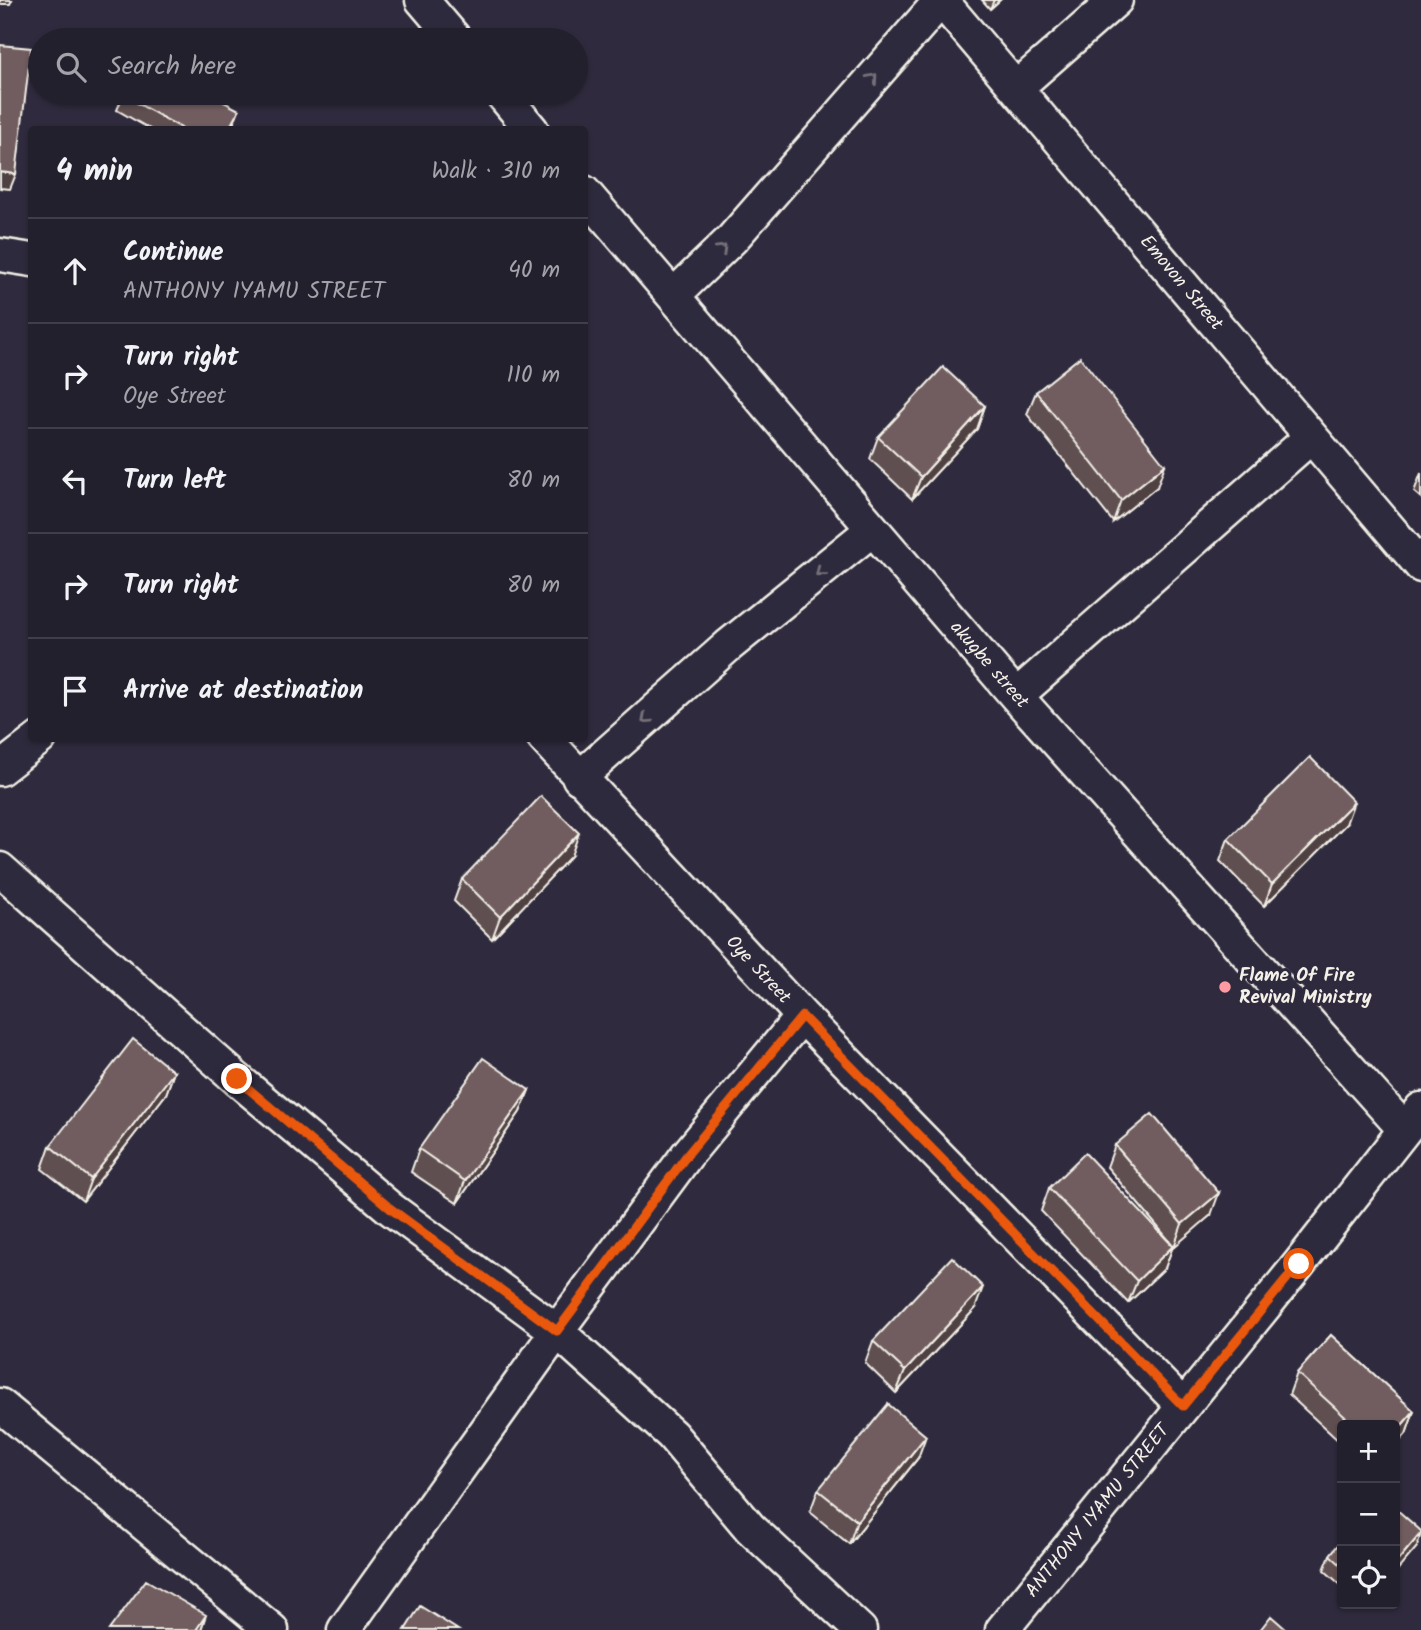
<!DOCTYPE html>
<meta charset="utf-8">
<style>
body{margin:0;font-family:Kalam,sans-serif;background:#2f2d3a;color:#f1f3f6}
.controls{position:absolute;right:21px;bottom:21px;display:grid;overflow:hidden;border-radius:7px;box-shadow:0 2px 5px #0004}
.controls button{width:63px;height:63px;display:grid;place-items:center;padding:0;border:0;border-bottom:2px solid #403e4a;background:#23202e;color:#f1f3f6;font:35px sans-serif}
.stop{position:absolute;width:21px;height:21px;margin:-16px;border:5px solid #ea580c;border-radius:50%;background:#fff}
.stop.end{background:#ea580c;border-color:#fff;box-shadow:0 2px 7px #0008}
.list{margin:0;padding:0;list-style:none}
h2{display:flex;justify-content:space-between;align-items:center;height:91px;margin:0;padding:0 28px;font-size:30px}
h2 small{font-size:23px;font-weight:400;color:#a3a3aa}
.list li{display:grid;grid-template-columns:46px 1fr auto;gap:21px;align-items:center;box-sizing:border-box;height:105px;padding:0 28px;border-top:2px solid #403e4a}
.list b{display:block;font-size:26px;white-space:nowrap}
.list p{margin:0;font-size:23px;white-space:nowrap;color:#a3a3aa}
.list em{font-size:23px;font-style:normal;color:#a3a3aa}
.icon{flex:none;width:38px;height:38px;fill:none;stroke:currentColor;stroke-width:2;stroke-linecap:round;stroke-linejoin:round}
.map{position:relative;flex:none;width:1421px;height:1630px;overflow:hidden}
.search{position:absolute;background:#23202e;box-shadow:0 2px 5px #0004;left:28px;top:28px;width:560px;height:77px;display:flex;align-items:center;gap:18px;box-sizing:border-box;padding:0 24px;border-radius:38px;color:#a3a3aa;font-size:26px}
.panel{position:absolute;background:#23202e;box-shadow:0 2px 5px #0004;left:28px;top:126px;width:560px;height:616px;border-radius:7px}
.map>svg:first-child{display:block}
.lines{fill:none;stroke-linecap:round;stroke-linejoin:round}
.street-casing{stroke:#f4f1e8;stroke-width:37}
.street{stroke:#2f2a3d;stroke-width:32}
.wall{fill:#615051;stroke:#f4f1e8;stroke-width:2}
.shaded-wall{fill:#4f4142;stroke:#f4f1e8;stroke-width:2}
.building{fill:#715d5e;stroke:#f4f1e8;stroke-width:2}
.oneway{stroke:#747079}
.route{stroke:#ea580c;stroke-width:9}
.poi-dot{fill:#ff9aa2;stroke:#2f2a3d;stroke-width:2.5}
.labels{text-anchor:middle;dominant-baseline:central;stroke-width:6;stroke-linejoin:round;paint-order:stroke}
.street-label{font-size:19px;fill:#f4f1e8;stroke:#2f2a3d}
.poi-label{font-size:19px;font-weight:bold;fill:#f4f1e8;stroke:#2f2a3d;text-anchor:start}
</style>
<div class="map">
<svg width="1421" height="1630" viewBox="0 0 1421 1630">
<rect width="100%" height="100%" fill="#2f2a3d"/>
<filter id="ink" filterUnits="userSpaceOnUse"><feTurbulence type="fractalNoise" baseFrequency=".0143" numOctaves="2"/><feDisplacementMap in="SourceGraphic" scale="14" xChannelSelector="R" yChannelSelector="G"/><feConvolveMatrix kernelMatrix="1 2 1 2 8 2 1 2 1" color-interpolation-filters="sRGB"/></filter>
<g filter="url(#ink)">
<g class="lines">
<defs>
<path id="street" d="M422,0L456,40
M941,0L1421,566
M1016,88L1116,0
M501,93L532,130
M584,192L1016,696L1404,1129
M0,255L32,260
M673,296L732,239L941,0
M1016,696L1311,437
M544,738L802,1016L1183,1406
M0,769L40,738
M579,778L728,646L873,529
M0,869L237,1079L391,1209L557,1331L672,1435L750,1528L860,1630
M0,1405L272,1630
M344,1630L557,1331L687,1155L802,1016
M1002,1630L1299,1264L1421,1109"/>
</defs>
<!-- street casing -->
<use href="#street" class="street-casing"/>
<!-- street -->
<use href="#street" class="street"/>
</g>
<!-- wall -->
<path class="wall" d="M982,0H1000L990,9Z
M124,93L233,125L231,130H152L117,110Z
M1036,392L1157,487L1113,522L1027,414Z
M985,406L977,429L912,499L870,459L878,437Z
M1421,473V498L1414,492Z
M1346,824L1264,906L1220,861L1228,839Z
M571,856L492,939L454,901L462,879Z
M174,1072L166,1094L83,1201L42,1169L50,1146Z
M529,1090L520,1112L457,1203L411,1172L419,1149Z
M1115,1145L1211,1215L1173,1246L1165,1268L1128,1303L1041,1211L1049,1188L1173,1245L1107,1167Z
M975,1309L896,1393L865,1363L873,1341Z
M1331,1335L1414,1411L1406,1434L1395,1446V1425H1342V1444L1289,1395L1297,1373Z
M918,1458L849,1544L810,1512L818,1490Z
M1342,1540V1586L1324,1570L1330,1555Z"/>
<!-- shaded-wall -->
<path class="shaded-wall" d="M0,0H12L10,4H0Z
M994,0H1000L990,9Z
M239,110L231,130H228Z
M0,172L16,174L10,189L0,188Z
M985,406L977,429L912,499L921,477Z
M1165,465L1157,487L1113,522L1121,500Z
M1354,802L1346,824L1264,906L1272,884Z
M579,833L571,856L492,939L500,917Z
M174,1072L166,1094L83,1201L91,1179Z
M529,1090L520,1112L457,1203L465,1181Z
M1219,1193L1211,1215L1174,1247L1182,1224Z
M1173,1246L1165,1268L1128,1303L1137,1281Z
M983,1287L975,1309L896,1393L905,1371Z
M1414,1411L1406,1434L1395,1446V1433Z
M926,1436L918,1458L849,1544L857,1521Z
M1421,1533L1417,1547L1395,1573V1564Z
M206,1615L201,1630H196Z"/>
<!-- building -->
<path class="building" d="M0,45L31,48L16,174L0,172Z
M124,93H207L239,110L228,130H185L123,95Z
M1080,357L1165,465L1121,500L1036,392Z
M943,367L985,406L921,477L878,437Z
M1310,757L1354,802L1272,884L1228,839Z
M541,796L579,833L500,917L462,879Z
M133,1039L174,1072L91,1179L50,1146Z
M483,1058L529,1090L465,1181L419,1149Z
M1152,1114L1219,1193L1182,1224L1115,1145Z
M1085,1153L1173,1246L1137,1281L1049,1188Z
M952,1257L983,1287L905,1371L873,1341Z
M1331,1335L1414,1411L1395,1433V1425H1354L1297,1373Z
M888,1404L926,1436L857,1521L818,1490Z
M1395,1508L1421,1531V1533L1395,1564Z
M1342,1540V1566L1330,1555Z
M146,1580L206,1615L196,1630H109Z
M420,1606L458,1630H405Z
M1271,1616L1287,1630H1260Z"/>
<!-- one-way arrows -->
<defs><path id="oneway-chevron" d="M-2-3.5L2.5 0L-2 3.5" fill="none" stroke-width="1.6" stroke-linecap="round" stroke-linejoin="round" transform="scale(1.75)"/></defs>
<g class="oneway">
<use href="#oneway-chevron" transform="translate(873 78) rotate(-49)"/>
<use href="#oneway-chevron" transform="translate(722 249) rotate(-44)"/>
<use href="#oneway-chevron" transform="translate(820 572) rotate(141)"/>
<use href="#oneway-chevron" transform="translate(646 719) rotate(138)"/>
</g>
</g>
<g class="lines" filter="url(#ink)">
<!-- route -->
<path class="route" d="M237,1079L391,1209L557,1331L687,1155L802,1016L1183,1406L1299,1264"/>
</g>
<!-- markers -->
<circle class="poi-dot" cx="1225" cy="987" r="7"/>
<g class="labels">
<!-- street labels -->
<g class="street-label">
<text transform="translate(1181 283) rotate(50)">Emovon Street</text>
<text transform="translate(989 665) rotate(49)">akugbe street</text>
<text transform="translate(758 970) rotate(47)">Oye Street</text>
<text transform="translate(1098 1511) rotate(-51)">ANTHONY IYAMU STREET</text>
</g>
<!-- poi labels -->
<g class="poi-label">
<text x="1239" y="976">Flame Of Fire<tspan x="1239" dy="22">Revival Ministry</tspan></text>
</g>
</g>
</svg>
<div class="controls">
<button>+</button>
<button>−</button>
<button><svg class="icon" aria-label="locate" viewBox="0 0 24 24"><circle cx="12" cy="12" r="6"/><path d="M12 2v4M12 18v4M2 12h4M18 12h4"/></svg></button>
</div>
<div class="stop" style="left:1299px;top:1264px"></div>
<div class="stop end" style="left:237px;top:1079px"></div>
<div class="search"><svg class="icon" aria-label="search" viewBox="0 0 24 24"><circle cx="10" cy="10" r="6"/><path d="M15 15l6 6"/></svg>Search here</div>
<section class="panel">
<h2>4 min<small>Walk · 310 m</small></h2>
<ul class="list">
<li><svg class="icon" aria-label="ahead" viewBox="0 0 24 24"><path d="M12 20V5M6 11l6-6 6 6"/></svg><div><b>Continue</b><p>ANTHONY IYAMU STREET</p></div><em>40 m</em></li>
<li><svg class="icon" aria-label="right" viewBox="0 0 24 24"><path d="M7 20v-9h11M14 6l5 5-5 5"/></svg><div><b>Turn right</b><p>Oye Street</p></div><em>110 m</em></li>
<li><svg class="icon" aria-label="left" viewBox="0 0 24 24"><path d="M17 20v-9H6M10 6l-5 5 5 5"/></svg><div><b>Turn left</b></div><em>80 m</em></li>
<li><svg class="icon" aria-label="right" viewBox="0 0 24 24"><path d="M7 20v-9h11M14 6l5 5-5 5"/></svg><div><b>Turn right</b></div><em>80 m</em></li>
<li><svg class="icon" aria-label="arrive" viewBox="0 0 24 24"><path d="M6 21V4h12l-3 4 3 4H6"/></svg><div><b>Arrive at destination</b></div></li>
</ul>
</section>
</div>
